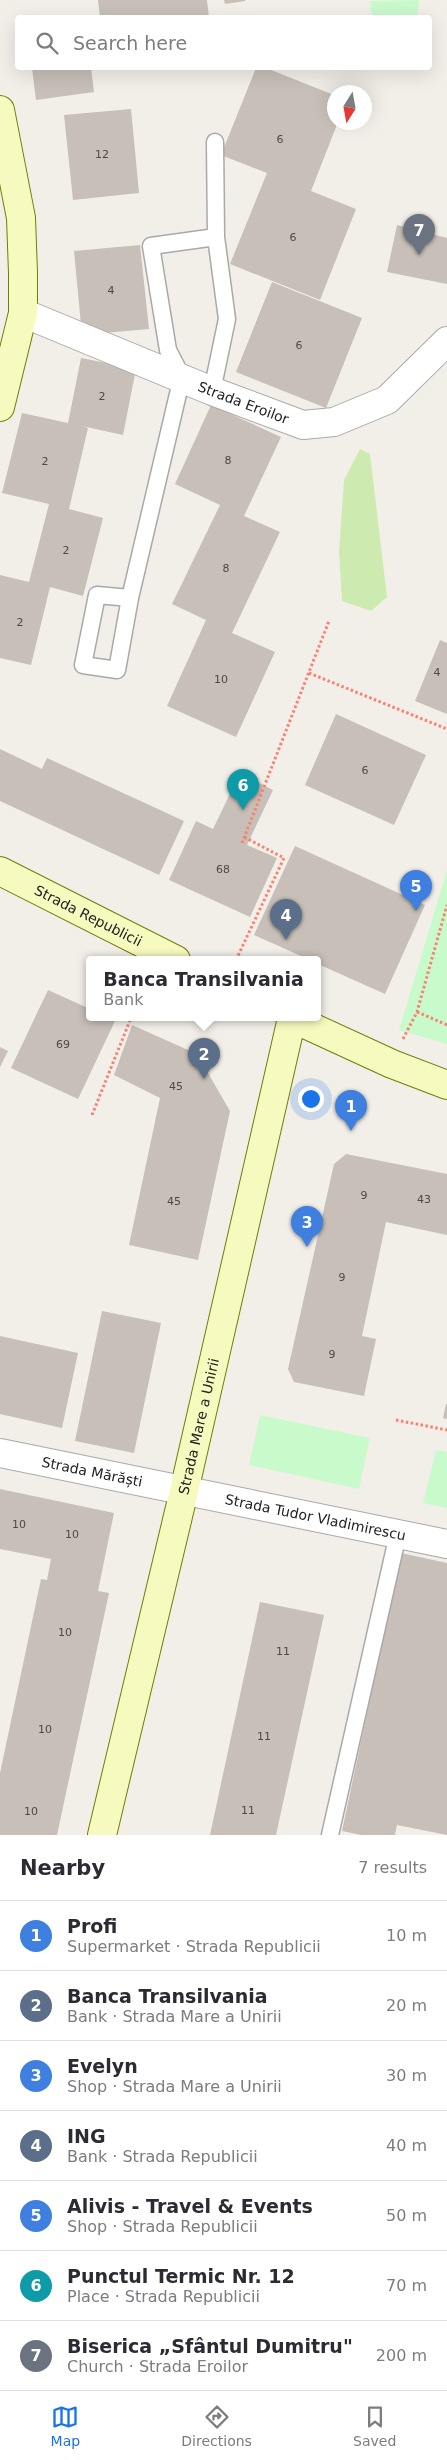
<!DOCTYPE html>
<meta charset="utf-8">
<style>
body{margin:0;font-family:"DejaVu Sans",sans-serif;background:#f7f7f7;color:#2b2b33}
.compass{position:absolute;left:327px;top:85px;width:45px;height:45px;border-radius:50%;background:#fff;box-shadow:0 5px 20px #0002;rotate:191deg}
.you{position:absolute;left:310px;top:1098px;width:18px;height:18px;margin:-12px;border:4px solid #fff;border-radius:50%;background:#1a73e8;box-shadow:0 0 0 8px #1a73e833}
.badge{display:grid;place-items:center;width:32px;height:32px;border-radius:50%;background:#1a73e8;color:#fff;font-size:16px;font-weight:700}
.pin{position:absolute;translate:-50% -41px;filter:drop-shadow(0 1px 2px #0008)}
.pin::after{content:'';position:absolute;top:26px;width:18px;height:15px;background:inherit;clip-path:polygon(0 0,100% 0,50% 100%)}
.popup{position:absolute;left:86px;top:956px;width:235px;height:65px;box-sizing:border-box;display:grid;place-content:center;border-radius:5px;background:#fff;filter:drop-shadow(0 1px 4px #0005);font-size:16px;white-space:nowrap;color:#7c7c81}
.popup b{font-size:19px;color:#2b2b33}
.popup::after{content:'';position:absolute;left:50%;top:100%;margin-left:-10px;border:10px solid transparent;border-top-color:#fff}
.list{margin:0;padding:0;list-style:none}
h2{display:flex;justify-content:space-between;align-items:center;height:65px;margin:0;padding:0 20px;font-size:21px}
h2 small{font-size:16px;font-weight:400;color:#7c7c81}
.list li{display:grid;grid-template-columns:32px 1fr auto;gap:15px;align-items:center;box-sizing:border-box;height:70px;padding:0 20px;border-top:1px solid #e1e1e2}
.list b{display:block;font-size:19px;white-space:nowrap}
.list p{margin:0;font-size:16px;white-space:nowrap;color:#7c7c81}
.list em{font-size:16px;font-style:normal;color:#7c7c81}
.icon{flex:none;width:28px;height:28px;fill:none;stroke:currentColor;stroke-width:2;stroke-linecap:round;stroke-linejoin:round}
.map{position:relative;flex:none;width:447px;height:1835px;overflow:hidden}
.search{position:absolute;background:#fff;box-shadow:0 5px 20px #0002;left:15px;right:15px;top:15px;height:55px;display:flex;align-items:center;gap:12px;box-sizing:border-box;padding:0 18px;border-radius:5px;color:#7c7c81;font-size:19px}
.sheet{height:555px;background:#fff}
nav{display:flex;justify-content:space-around;align-items:center;box-sizing:border-box;height:70px;border-top:1px solid #e1e1e2;background:#fff;font-size:14px;color:#7c7c81}
nav a{display:grid;justify-items:center;gap:2px}
nav .on{color:#1a73e8}
.map>svg:first-child{display:block}
.grass{fill:#cdebb0}
.park{fill:#c8facc}
.building{fill:#c7bfb8}
.lines{fill:none;stroke-linecap:round;stroke-linejoin:round}
.lane-casing{stroke:#a9a9a9;stroke-width:19}
.street-casing{stroke:#a9a9a9;stroke-width:30}
.secondary-casing{stroke:#707d05;stroke-width:30}
.path{stroke:#fa8072;stroke-width:3;stroke-dasharray:2.5 2.5;stroke-linecap:butt}
.lane{stroke:#fff;stroke-width:16}
.street{stroke:#fff;stroke-width:28}
.secondary{stroke:#f7fabf;stroke-width:28}
.labels{text-anchor:middle;dominant-baseline:central;stroke-width:5;stroke-linejoin:round;paint-order:stroke}
.number-label{font-size:11px;fill:#4b4948}
.street-label{font-size:14px;fill:#222;stroke:#fff}
</style>
<div class="map">
<svg width="447" height="1835" viewBox="0 0 447 1835">
<rect width="100%" height="100%" fill="#f2efe9"/>
<!-- grass -->
<path class="grass" d="M360,449L370,454L387,597L371,611L342,601L339,551L344,480Z"/>
<!-- park -->
<path class="park" d="M419,0L417,17H372L370,1Z
M447,870V1044L399,1030Z
M260,1415L370,1438L359,1489L249,1465Z
M436,1450L447,1452V1508L423,1503Z"/>
<!-- building -->
<path class="building" d="M98,0H207L209,18H100Z
M224,0H245V1L225,4Z
M32,68H91L94,92L36,100Z
M256,68H266L334,95V122H338L311,191L356,209L320,300L230,264L267,173L221,155Z
M131,109L139,193L73,200L64,115Z
M397,225L447,238V284L387,272Z
M140,245L149,329L82,335L74,251Z
M272,282L362,318L326,408L236,372Z
M81,358L136,369L123,435L82,426L88,428L69,509L103,518L83,596L50,587L31,665L0,658V575L29,582L49,504L2,493L22,413L68,423Z
M211,405L281,437L244,516L280,532L232,633L275,652L236,737L167,706L206,620L172,604L220,505L175,484Z
M440,640L447,643V714L415,701Z
M336,714L426,755L394,825L305,785Z
M0,749L42,769L47,758L184,821L159,875L0,801Z
M240,773L273,790L247,845L277,858L250,917L169,880L196,821L213,829Z
M295,846L425,905L385,994L318,964V960H310L254,935Z
M48,990L90,1009V1018H108L115,1021L78,1099L11,1068Z
M132,1025L197,1054L230,1111L198,1260L129,1245L160,1098L114,1075Z
M0,1047L8,1051L0,1067Z
M346,1154L447,1174V1235L386,1222L362,1336L376,1339L364,1396L294,1382L288,1369L334,1164Z
M102,1311L161,1323L134,1453L75,1441Z
M0,1336L78,1353L62,1428L0,1414Z
M446,1404H447V1419L443,1418Z
M0,1489L114,1513L98,1591L109,1593L57,1835H0V1773L41,1579L47,1580L51,1559L0,1549Z
M401,1553L447,1563V1835L397,1825L395,1835H361L342,1831Z
M260,1602L324,1615L276,1835H210Z"/>
<g class="lines">
<defs>
<path id="lane" d="M212,391L227,319L216,237L215,142
M130,598L97,595L83,665L117,670L130,598L182,377L168,350L151,246L216,237
M330,1835L398,1534"/>
<g id="street">
<path id="s1" d="M23,313L212,391L303,425L334,422L387,400L447,341"/>
<path id="s2" d="M0,1453L447,1544"/>
</g>
<g id="secondary">
<path d="M0,110L21,218L23,273V313L0,407"/>
<path id="s3" d="M0,871L176,960"/>
<path d="M292,1018L392,1064L447,1085"/>
<path id="s4" d="M102,1835L184,1491L292,1018"/>
</g>
</defs>
<!-- lane casing -->
<use href="#lane" class="lane-casing"/>
<!-- street casing -->
<use href="#street" class="street-casing"/>
<!-- secondary casing -->
<use href="#secondary" class="secondary-casing"/>
<!-- path -->
<path class="path" d="M309,673L447,729
M242,843L329,621
M236,960L284,858L244,837
M417,1012L447,1025
M403,1039L417,1012L447,905
M92,1115L131,1018
M396,1420L447,1430"/>
<!-- lane -->
<use href="#lane" class="lane"/>
<!-- street -->
<use href="#street" class="street"/>
<!-- secondary -->
<use href="#secondary" class="secondary"/>
</g>
<g class="labels">
<!-- number labels -->
<g class="number-label">
<text x="280" y="139">6</text>
<text x="102" y="154">12</text>
<text x="293" y="237">6</text>
<text x="111" y="290">4</text>
<text x="299" y="345">6</text>
<text x="102" y="396">2</text>
<text x="228" y="460">8</text>
<text x="45" y="461">2</text>
<text x="66" y="550">2</text>
<text x="226" y="568">8</text>
<text x="20" y="622">2</text>
<text x="437" y="672">4</text>
<text x="221" y="679">10</text>
<text x="365" y="770">6</text>
<text x="223" y="869">68</text>
<text x="63" y="1044">69</text>
<text x="176" y="1086">45</text>
<text x="364" y="1195">9</text>
<text x="424" y="1199">43</text>
<text x="174" y="1201">45</text>
<text x="342" y="1277">9</text>
<text x="332" y="1354">9</text>
<text x="19" y="1524">10</text>
<text x="72" y="1534">10</text>
<text x="65" y="1632">10</text>
<text x="283" y="1651">11</text>
<text x="45" y="1729">10</text>
<text x="264" y="1736">11</text>
<text x="248" y="1810">11</text>
<text x="31" y="1811">10</text>
</g>
<!-- street labels -->
<g class="street-label">
<text stroke="none"><textPath href="#s1" startOffset="238">Strada Eroilor</textPath></text>
<text stroke="none"><textPath href="#s3" startOffset="99">Strada Republicii</textPath></text>
<text stroke="none"><textPath href="#s4" startOffset="420">Strada Mare a Unirii</textPath></text>
<text stroke="none"><textPath href="#s2" startOffset="94">Strada Mărăști</textPath></text>
<text stroke="none"><textPath href="#s2" startOffset="322">Strada Tudor Vladimirescu</textPath></text>
</g>
</g>
</svg>
<svg class="compass" viewBox="-18 -18 36 36"><path d="M0-13l5 13h-10z" fill="#e53935"/><path d="M0 13l5-13h-10z" fill="#7c7c81"/></svg>
<div class="you"></div>
<div class="pin badge" style="left:351px;top:1131px;background:#3f7fe0">1</div>
<div class="pin badge" style="left:204px;top:1079px;background:#5c6f8a">2</div>
<div class="popup"><b>Banca Transilvania</b>Bank</div>
<div class="pin badge" style="left:307px;top:1247px;background:#3f7fe0">3</div>
<div class="pin badge" style="left:286px;top:940px;background:#5c6f8a">4</div>
<div class="pin badge" style="left:416px;top:911px;background:#3f7fe0">5</div>
<div class="pin badge" style="left:243px;top:810px;background:#0f9aa8">6</div>
<div class="pin badge" style="left:419px;top:255px;background:#6b7280">7</div>
<div class="search"><svg class="icon" aria-label="search" viewBox="0 0 24 24"><circle cx="10" cy="10" r="6"/><path d="M15 15l6 6"/></svg>Search here</div>
</div>
<section class="sheet">
<h2>Nearby<small>7 results</small></h2>
<ul class="list">
<li><span class="badge" style="background:#3f7fe0">1</span><div><b>Profi</b><p>Supermarket · Strada Republicii</p></div><em>10 m</em></li>
<li><span class="badge" style="background:#5c6f8a">2</span><div><b>Banca Transilvania</b><p>Bank · Strada Mare a Unirii</p></div><em>20 m</em></li>
<li><span class="badge" style="background:#3f7fe0">3</span><div><b>Evelyn</b><p>Shop · Strada Mare a Unirii</p></div><em>30 m</em></li>
<li><span class="badge" style="background:#5c6f8a">4</span><div><b>ING</b><p>Bank · Strada Republicii</p></div><em>40 m</em></li>
<li><span class="badge" style="background:#3f7fe0">5</span><div><b>Alivis - Travel &amp; Events</b><p>Shop · Strada Republicii</p></div><em>50 m</em></li>
<li><span class="badge" style="background:#0f9aa8">6</span><div><b>Punctul Termic Nr. 12</b><p>Place · Strada Republicii</p></div><em>70 m</em></li>
<li><span class="badge" style="background:#6b7280">7</span><div><b>Biserica „Sfântul Dumitru&quot;</b><p>Church · Strada Eroilor</p></div><em>200 m</em></li>
</ul>
</section>
<nav>
<a class="on"><svg class="icon" aria-label="map" viewBox="0 0 24 24"><path d="M3 6l6-2 6 2 6-2v14l-6 2-6-2-6 2zM9 4v14M15 6v14"/></svg>Map</a>
<a><svg class="icon" aria-label="directions" viewBox="0 0 24 24"><path d="M12 3l9 9-9 9-9-9zM9 14v-3h6M13 9l2 2-2 2"/></svg>Directions</a>
<a><svg class="icon" aria-label="saved" viewBox="0 0 24 24"><path d="M7 4h10v16l-5-4-5 4z"/></svg>Saved</a>
</nav>
